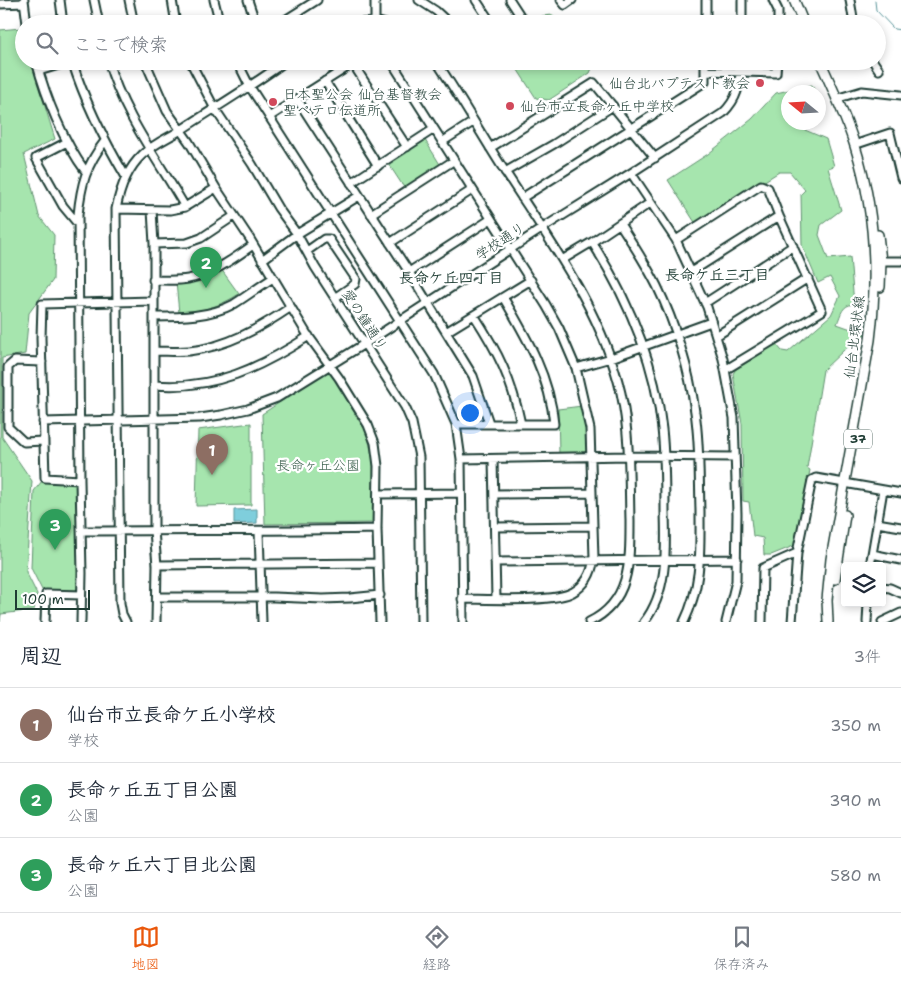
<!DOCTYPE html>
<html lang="ja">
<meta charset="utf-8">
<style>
body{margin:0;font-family:"Shantell Sans","Klee One",sans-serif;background:#f2f2f3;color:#1f2937}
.controls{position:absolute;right:15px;bottom:15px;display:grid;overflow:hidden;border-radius:5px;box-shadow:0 2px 8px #0003}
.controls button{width:45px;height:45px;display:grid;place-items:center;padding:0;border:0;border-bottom:1px solid #e0e1e3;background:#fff;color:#1f2937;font:25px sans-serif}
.compass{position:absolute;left:781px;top:85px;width:45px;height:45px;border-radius:50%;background:#fff;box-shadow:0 2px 8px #0003;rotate:288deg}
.scale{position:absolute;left:15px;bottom:12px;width:75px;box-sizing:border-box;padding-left:5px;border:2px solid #1f3d34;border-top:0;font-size:14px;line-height:18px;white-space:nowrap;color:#1f3d34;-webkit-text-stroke:4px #fff;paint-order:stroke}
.you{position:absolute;left:469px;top:412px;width:18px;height:18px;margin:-12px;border:4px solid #fff;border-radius:50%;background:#1a73e8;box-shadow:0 0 0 8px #1a73e833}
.badge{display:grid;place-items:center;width:32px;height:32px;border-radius:50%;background:#ea580c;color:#fff;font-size:16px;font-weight:700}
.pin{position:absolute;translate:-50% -41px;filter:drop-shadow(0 1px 2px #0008)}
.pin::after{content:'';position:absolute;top:26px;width:18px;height:15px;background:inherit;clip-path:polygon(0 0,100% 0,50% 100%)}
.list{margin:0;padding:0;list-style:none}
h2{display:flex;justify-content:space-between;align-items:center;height:65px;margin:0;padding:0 20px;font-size:21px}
h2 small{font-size:16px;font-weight:400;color:#747a83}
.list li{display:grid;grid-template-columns:32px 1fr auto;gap:15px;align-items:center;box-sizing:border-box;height:75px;padding:0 20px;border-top:1px solid #e0e1e3}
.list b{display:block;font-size:19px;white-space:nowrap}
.list p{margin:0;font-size:16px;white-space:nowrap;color:#747a83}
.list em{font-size:16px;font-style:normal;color:#747a83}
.icon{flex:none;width:28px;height:28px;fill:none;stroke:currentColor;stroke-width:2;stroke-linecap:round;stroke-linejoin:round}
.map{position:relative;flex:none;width:901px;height:622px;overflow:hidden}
.search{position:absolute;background:#fff;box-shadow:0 2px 8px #0003;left:15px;right:15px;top:15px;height:55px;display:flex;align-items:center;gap:12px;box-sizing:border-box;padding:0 18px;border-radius:28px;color:#747a83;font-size:19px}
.sheet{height:290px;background:#fff}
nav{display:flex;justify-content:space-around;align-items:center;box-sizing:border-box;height:70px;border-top:1px solid #e0e1e3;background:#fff;font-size:14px;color:#747a83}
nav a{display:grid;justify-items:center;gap:2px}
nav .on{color:#ea580c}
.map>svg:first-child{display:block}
.green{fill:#a6e5ae;stroke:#629171}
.water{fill:#7fcedc;stroke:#599499}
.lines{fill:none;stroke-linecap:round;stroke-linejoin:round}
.stream{stroke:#599499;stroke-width:1}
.minor-casing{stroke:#1f3d34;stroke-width:11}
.major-casing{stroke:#1f3d34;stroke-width:12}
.minor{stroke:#fff;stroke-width:7}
.major{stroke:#fff;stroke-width:9}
.poi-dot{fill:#d1495b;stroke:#fff;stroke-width:2}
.labels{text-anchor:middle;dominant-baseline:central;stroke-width:4.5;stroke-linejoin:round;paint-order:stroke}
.shield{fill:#fff;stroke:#627771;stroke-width:1}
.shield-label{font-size:12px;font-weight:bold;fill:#1f3d34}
.poi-label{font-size:14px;fill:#1f3d34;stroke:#fff;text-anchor:start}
.street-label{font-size:14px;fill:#1f3d34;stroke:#fff}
.park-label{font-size:14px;fill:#3a5f4c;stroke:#fff}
.neighbourhood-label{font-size:15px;font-weight:bold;fill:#1f3d34;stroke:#fff}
</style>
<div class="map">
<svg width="901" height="622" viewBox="0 0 901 622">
<rect width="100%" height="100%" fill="#fff"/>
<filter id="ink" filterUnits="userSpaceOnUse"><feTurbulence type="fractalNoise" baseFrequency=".02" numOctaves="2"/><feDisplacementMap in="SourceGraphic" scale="10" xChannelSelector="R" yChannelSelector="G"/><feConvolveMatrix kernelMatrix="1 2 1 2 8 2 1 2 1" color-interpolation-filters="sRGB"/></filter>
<g filter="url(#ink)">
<!-- green -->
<path class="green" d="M553,15L559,24H530L542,16Z
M21,28L24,37V61H31L55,139L24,154L39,216L54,235L53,280L29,313L25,354L2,358V437L32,481L26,572L37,594L34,610L1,614L0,622V30Z
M512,61H589L593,66L590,73L549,100L536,98Z
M812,85L815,92H788V122L804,123L805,130L826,139L834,166L828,168L841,210L821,225L819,235L828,259L850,257L854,304C842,305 841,314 837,324L865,334L844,350L823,370L807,468L810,470L796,545L771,555H764L763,538L753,536L749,502L743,501L742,424L733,374L735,370L776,344L782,351L788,352L831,315L840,296L830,277L818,283L802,245L801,194L805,190L790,172H779L696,224L668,180L708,154L752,119L776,93Z
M425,140L441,166L405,189L388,163Z
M221,269L239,294C221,306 200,312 179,313L176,282Z
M329,370L332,371L366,428L373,460L375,523L265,524L262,414Z
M582,406L587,428L588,449L583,455L559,454L558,409Z
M251,423V505L196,506L198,430Z
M42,481L78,483V590H42L31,568L34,491Z"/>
<!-- water -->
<path class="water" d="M257,509V523L234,524V510Z"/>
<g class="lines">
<!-- stream -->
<path class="stream" d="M875,1L876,10L894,29L901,30"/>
<defs>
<path id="minor" d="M24,0L27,24
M60,0L63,24
M94,0L99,24
M129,0L134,24
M172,0L176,24
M214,0L220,24
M248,0L256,24
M419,0L436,11L450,24
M476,0L492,24
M510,0L521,17L510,24
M561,0L565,5L572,0
M773,0L778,10V24
M850,0L854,24
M0,4L24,3
M375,21V0
M279,24L317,0
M354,24L375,21L386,24
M706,24V0
M742,24V0
M36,61C46,98 63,141 86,172
M72,61C85,102 104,140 126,177
M108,61C123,114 158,160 185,207
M145,61L167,111L189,142L216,188L250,239L307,334L339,378L368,425L375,443L378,466L377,529L380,622
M190,61L215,109L252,164L278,208L297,234L315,267L405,407L412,423L419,457L421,622
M237,61L250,87L284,140L434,374L456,424L461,459L463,622
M391,61L546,305L559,328L576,368L590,429L594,558C592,573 586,585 573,592C555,603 485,599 462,599
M436,61C461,98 482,136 506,173C551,243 602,311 621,393C630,434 629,478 630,521C630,560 631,602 589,622
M873,61L879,70
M353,64L407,147
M440,67L449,61
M39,71L72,61
M705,71L776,73L777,61
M325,81L378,166
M842,97L862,91L901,95
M297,99L409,272L473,376L489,423
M269,117L357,61
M67,142L36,158L63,206L78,224
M442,142L473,122
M860,143L890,133L901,178
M490,148L594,83L655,158
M505,172L554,144L613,106
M631,173L676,240L707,307L723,359L734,418L737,514L736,581L726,622
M351,183L434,129
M522,198L700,85L705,82V61
M116,209L170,210L185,207L216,188
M152,210L154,244V531L157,565L156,622
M371,214L453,161
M620,224C633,244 646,264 657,286C675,323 690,371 695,412C700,445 699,478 700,511C700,551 702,585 684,622
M676,240L761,185L768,188L779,216L822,311L725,370
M592,242C628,299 655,361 662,429C665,457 665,485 665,512C666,549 668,592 644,622
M390,243L472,190
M154,244L187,243L201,238L234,216
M307,251L324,239H329L356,279L355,284L336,297
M262,260L297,234L359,196
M562,260L592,242L650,203
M881,261H901
M409,272L491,219
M691,272L779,216
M153,280C165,280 177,281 188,279C213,274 233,259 253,245
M705,303L793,246
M474,315C498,352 512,380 521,424
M154,317C180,317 210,317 234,304C247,296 260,286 273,278
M446,332L531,280
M716,336L808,278
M155,351C166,351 178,352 189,351C227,347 260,328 291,307
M42,362L15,361L8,367V427L24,442L43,441
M576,368L611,358L711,322
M155,385C214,390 260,368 309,336
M43,422L200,418L221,415L248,409L277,398L369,341L549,224L631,173L723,113C740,96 739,84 741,61
M456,424H554C550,377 527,338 503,297
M461,459L629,456L735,457
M493,459L496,599
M80,480L45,478L41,338L42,304L153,301
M379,494L461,493
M494,494L592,493
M877,523L901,527
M495,527L593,526
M81,531C180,530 279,531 377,529
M259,531L262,622
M872,554L901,560
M495,562L737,559
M157,565L378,563
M870,566L883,490
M882,587L890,588L901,593
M157,597H274L323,599L350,598L380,595
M45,622L46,594L81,595
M81,622L82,573L80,480L78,215C81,185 86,165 105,141
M126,622L122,614L120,603L116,209C120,189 127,169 142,155C153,144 168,138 181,130C216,107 252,86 286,61
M762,622L763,568L797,553
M792,622L797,553L812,480L816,478L901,493
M867,622L868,603
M882,622L901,613"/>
<path id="major" d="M794,0L804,24
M820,61C833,89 846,117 855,146C875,209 878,275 870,340L831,559L827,600L828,622
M878,235L881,261L880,287
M835,579L845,515"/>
</defs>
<!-- minor casing -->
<use href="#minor" class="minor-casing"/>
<!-- major casing -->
<use href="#major" class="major-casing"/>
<!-- minor -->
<use href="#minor" class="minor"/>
<!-- major -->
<use href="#major" class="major"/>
</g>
</g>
<!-- markers -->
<g class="poi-dot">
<circle cx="760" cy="83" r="5"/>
<circle cx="273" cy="102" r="5"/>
<circle cx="510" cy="106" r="5"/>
</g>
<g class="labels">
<!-- shield labels -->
<rect class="shield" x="844" y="429.5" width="28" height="19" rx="4"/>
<g class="shield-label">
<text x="858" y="439">37</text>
</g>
<!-- poi labels -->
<g class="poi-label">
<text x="750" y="83" text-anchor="end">仙台北バプテスト教会</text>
<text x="283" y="94">日本聖公会 仙台基督教会<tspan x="283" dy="16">聖ペテロ伝道所</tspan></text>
<text x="520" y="106">仙台市立長命ヶ丘中学校</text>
</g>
<!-- street labels -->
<g class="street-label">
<text transform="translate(500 241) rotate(-33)">学校通り</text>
<text transform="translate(365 320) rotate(57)">愛の鐘通り</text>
<text transform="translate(854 337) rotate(-83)">仙台北環状線</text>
</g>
<!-- park labels -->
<g class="park-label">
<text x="318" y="465">長命ヶ丘公園</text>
</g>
<!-- neighbourhood labels -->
<g class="neighbourhood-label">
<text x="717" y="275">長命ケ丘三丁目</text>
<text x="451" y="278">長命ケ丘四丁目</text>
</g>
</g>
</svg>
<div class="controls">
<button><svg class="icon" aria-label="layers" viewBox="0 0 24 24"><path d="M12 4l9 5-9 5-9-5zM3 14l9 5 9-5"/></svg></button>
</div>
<svg class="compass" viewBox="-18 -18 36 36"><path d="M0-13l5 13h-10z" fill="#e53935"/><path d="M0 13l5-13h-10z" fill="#747a83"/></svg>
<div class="scale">100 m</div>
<div class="you"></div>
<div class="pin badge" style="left:212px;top:475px;background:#8d6e63">1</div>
<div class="pin badge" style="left:206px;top:288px;background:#2e9e5b">2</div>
<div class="pin badge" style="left:55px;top:550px;background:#2e9e5b">3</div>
<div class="search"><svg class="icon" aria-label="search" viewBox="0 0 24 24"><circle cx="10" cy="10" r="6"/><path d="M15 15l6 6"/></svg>ここで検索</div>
</div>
<section class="sheet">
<h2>周辺<small>3件</small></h2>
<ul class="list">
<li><span class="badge" style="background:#8d6e63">1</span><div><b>仙台市立長命ケ丘小学校</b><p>学校</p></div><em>350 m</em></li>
<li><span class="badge" style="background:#2e9e5b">2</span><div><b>長命ヶ丘五丁目公園</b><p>公園</p></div><em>390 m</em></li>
<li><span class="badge" style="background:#2e9e5b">3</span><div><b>長命ヶ丘六丁目北公園</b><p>公園</p></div><em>580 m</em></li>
</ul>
</section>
<nav>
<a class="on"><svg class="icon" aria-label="map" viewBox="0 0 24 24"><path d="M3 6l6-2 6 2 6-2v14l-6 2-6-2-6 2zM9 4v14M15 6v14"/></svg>地図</a>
<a><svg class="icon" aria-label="directions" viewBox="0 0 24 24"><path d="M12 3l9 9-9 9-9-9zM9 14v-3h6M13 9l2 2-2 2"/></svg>経路</a>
<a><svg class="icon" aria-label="saved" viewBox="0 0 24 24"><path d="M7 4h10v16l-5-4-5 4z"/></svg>保存済み</a>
</nav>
